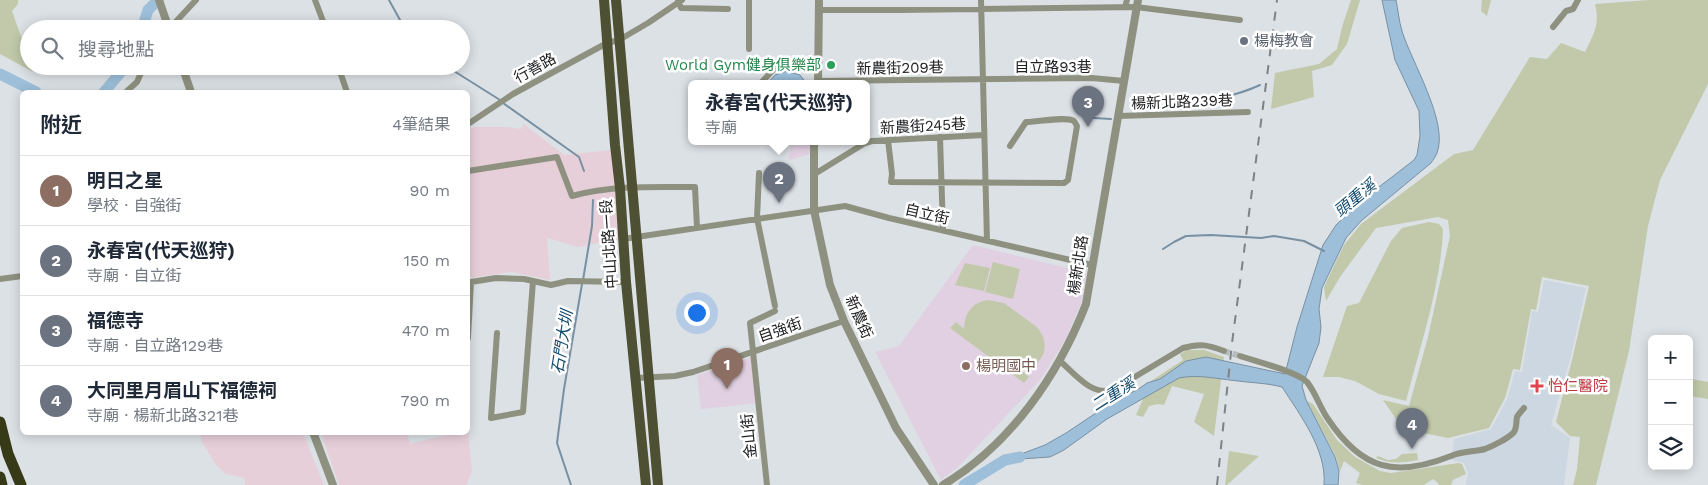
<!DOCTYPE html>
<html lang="zh-TW">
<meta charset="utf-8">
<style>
body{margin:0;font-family:"Work Sans","Noto Sans TC",sans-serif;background:#f6f6f7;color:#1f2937}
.controls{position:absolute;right:15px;bottom:15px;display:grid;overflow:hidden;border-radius:8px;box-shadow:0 2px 12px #0003}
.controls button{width:45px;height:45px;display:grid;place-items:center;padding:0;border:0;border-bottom:1px solid #e0e1e3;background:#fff;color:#1f2937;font:25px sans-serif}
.you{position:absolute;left:696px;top:312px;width:18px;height:18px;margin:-12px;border:4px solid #fff;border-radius:50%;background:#1a73e8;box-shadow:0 0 0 8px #1a73e833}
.badge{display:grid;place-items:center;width:32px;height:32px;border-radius:50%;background:#677928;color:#fff;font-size:16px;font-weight:700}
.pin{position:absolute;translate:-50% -41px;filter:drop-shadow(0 1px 2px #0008)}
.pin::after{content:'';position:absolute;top:26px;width:18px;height:15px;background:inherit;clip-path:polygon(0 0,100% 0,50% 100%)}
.popup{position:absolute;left:688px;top:80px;width:182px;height:65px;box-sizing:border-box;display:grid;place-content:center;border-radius:8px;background:#fff;filter:drop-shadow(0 1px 4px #0005);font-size:16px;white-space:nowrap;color:#747a83}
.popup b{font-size:19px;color:#1f2937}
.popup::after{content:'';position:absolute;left:50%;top:100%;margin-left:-10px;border:10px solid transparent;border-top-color:#fff}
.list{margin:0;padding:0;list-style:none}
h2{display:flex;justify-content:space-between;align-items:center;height:65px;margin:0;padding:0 20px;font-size:21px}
h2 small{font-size:16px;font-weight:400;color:#747a83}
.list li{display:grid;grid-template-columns:32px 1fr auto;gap:15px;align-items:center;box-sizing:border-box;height:70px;padding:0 20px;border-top:1px solid #e0e1e3}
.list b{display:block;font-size:19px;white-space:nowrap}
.list p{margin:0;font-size:16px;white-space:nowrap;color:#747a83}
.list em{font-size:16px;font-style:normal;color:#747a83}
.icon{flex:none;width:28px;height:28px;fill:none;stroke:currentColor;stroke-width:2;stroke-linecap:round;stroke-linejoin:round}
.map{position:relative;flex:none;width:1708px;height:485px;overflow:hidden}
.search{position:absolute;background:#fff;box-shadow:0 2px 12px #0003;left:20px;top:20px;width:450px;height:55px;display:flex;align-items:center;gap:12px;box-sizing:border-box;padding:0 18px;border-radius:28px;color:#747a83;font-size:19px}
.panel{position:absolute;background:#fff;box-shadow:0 2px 12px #0003;left:20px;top:90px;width:450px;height:345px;border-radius:8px}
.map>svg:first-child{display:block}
.built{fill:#cdd7e1}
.industrial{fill:#e7cfd9}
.education{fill:#e1d0e1}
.green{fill:#c1c9aa}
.water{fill:#9dbfda;stroke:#7890a3}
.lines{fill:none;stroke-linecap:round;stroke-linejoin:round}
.stream{stroke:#7890a3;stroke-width:2}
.river{stroke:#9dbfda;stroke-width:11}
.minor-tunnel{stroke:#b6bbbe;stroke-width:6;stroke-dasharray:6 3;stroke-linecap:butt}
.minor{stroke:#8f9180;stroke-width:6}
.tertiary{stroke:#8f9180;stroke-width:8}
.primary{stroke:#4e5033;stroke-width:10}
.motorway{stroke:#373a17;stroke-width:11}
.rail{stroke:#7f8285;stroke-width:2;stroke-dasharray:9 9;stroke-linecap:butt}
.worship-dot{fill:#6b7280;stroke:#fff;stroke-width:2}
.leisure-dot{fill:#2e9e5b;stroke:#fff;stroke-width:2}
.education-dot{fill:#8d6e63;stroke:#fff;stroke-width:2}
.health-dot{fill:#e0444e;stroke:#fff;stroke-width:2}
.labels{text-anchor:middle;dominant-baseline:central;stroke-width:5;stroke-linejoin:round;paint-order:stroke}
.worship-label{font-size:15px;fill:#5b616d;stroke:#fff;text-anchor:start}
.leisure-label{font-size:15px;fill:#27864d;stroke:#fff;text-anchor:end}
.street-label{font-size:15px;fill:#202123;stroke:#fff}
.education-label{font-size:15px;fill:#785e54;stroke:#fff;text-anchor:start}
.health-label{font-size:15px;fill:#be3a42;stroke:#fff;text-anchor:start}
.water-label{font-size:16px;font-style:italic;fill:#144c70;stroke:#fff}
</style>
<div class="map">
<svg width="1708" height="485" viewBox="0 0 1708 485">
<rect width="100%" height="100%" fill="#dce1e5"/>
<!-- built -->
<path class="built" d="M1544,280L1586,288L1571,356L1551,425L1570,438L1564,485H1466L1468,473L1464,463L1452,460L1454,439L1491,429L1507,399L1515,371L1522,372L1532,311L1538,312Z"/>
<!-- industrial -->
<path class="industrial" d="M524,124L564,155L612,150L620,239L578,247L547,238L550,280L511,272L468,278V130L475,127H508L521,129Z
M468,430L472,472L466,485H339L321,433H407L410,444L455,433L468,432Z
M200,433H303L324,485H245L244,478L226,474L216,465L202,442Z"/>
<!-- education -->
<path class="education" d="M792,142H811L809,154L788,161Z
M973,245L1087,273L1081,303L1065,341L1040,380L958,467L941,480L875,352L899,346Z
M752,357L757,403L701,409L697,375Z"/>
<!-- green -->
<path class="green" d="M0,0H18V4L12,11L29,59V66H31L33,72L0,54Z
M1351,0H1360L1347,44L1332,65L1312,71L1314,97L1271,109L1275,73L1319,64L1337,49L1342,27Z
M1482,0H1491L1487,16L1481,11Z
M1649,0H1708V84L1660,180L1648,226L1629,351L1596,485H1573L1577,469L1580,437L1570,436L1556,422L1573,356L1589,286L1542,277L1536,310L1531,309L1520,370L1513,369L1505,398L1489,428L1448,438L1403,429L1383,400L1409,406L1428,337L1450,236L1448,220L1438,217L1376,228L1340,277L1326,301L1324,287L1344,245L1361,224L1454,154L1473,150L1530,57L1547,59L1561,43L1585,52C1594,33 1600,25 1595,4Z
M1429,222L1439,224L1443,229C1441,286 1420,346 1406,401L1379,394L1355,381L1339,377H1323L1347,306L1359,303L1391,241L1402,228Z
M993,262L1020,269L1013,299L985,292Z
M965,263L990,268L984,291L955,285Z
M988,300L1004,303L1038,328C1052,347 1043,365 1022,371L1029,377L1024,383L950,328L956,322L964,329C964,314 972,302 988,300Z
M1187,350H1204L1224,357L1214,436L1194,422L1204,394L1172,386L1164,405L1158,404L1149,406L1143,417L1136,415L1151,381L1183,360L1180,354Z
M1692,379L1708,382V399L1689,396Z
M1307,401L1313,404L1337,440L1355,457L1380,471L1391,473L1459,463L1462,464L1466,474L1453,480L1451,485H1439L1437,482L1433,479L1424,485H1362L1356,483L1360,473L1344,461L1340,471L1336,457Z
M1229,451L1259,456L1227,485H1225Z
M1417,453L1418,460C1403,463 1390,464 1376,458L1378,456L1388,460L1396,459L1402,454Z"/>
<!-- water -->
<path class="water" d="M1382,0H1396C1398,10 1399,21 1402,31C1411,61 1449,122 1437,153C1436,156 1433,160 1431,163L1361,221L1346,238L1322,288L1319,309L1321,327L1319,343L1302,386L1306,400L1335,457L1339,471L1338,485H1324C1327,450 1300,415 1282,387C1267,383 1253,383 1238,381C1218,379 1198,374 1179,378L1107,419L1064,450L1050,457L1005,460L1045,445L1066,433L1117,399L1137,390L1147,383L1160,379L1186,361L1206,357L1285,374L1297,327L1323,245L1336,225L1366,197L1414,160L1417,155L1420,136L1419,111L1395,60Z
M787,71L800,75L807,84H767L775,75Z"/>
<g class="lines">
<!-- stream -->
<path class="stream" d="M389,0L405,29
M446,66L500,100
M503,103L579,157L584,171
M1144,109L1155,110C1189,103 1228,100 1260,85
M1094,118L1111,119
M1163,249L1174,242L1186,236L1211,235L1261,238L1274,236L1304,241L1324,251
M583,280L592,226L593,200
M571,485L557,443L564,389L582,284"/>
<!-- river -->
<path class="river" d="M142,29L148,10L158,0
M0,74L36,92
M104,92L126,66
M964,485L1005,460L1020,457"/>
<!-- minor-tunnel -->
<path class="minor-tunnel" d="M1224,351L1240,356"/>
<!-- minor -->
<path class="minor" d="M315,0L326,29
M678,0L681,8L728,9
M749,0V49
M981,0L987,241
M1125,7L1127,0
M819,10H900L1136,7L1240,20
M1553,27L1566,11L1573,9L1578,0
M169,29L196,0
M338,66L347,92
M818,81L1092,78L1124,81
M760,84L774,69L781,66L819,62
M126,92L137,82L144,66
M1118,116L1248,112
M468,124L513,94L546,76L607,43L619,40L648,23L682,0
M940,137L943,230
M888,140L892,174L891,182L1064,183L1068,180L1077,126L1074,121C1066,116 1037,122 1026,122L1010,146
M468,171L557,157L572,196C612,185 654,187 695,187L697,228
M759,173L757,218L775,306
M813,175L865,143L872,141L984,135
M623,239L845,206L889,218L1092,265
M0,279L22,276
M497,333L491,418L523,412L533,281
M468,338L471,282L496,278L524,279L551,285L568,281L626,282
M1240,356C1255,361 1298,372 1307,382C1316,393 1320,408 1328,419C1362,470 1395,478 1451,456C1462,451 1474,452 1485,449C1493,446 1509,438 1514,432C1517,427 1516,422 1517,417C1518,414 1522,411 1524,408
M1060,361C1075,374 1091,396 1113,390L1183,348C1200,343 1208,345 1224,351
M636,378L675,376L693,372L844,321
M767,485L750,323L775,311"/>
<!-- tertiary -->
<path class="tertiary" d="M159,0L169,29
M182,66L191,92
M818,84L819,0
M814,142V210L830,285L844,321L896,428L934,485
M313,432L333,485
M943,485C1010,445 1058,376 1086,304L1138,0"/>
<!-- primary -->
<path class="primary" d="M604,0L615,145L620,188L626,282L646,485
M616,0L658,485"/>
<!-- motorway -->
<path class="motorway" d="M0,422L8,454L21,485
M0,477L2,485"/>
<!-- rail -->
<path class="rail" d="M1217,485L1232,343L1277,0"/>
</g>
<!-- markers -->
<circle class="worship-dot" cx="1244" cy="41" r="5"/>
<circle class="leisure-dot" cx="831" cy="65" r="5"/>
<circle class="education-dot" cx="966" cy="366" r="5"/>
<path class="health-dot" d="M1534.5 378.5h5v5h5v5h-5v5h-5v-5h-5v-5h5z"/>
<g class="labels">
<!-- worship labels -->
<g class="worship-label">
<text x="1254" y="41">楊梅教會</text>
</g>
<!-- leisure labels -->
<g class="leisure-label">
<text x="821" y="65">World Gym健身俱樂部</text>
</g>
<!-- street labels -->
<g class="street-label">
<text x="1053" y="67">自立路93巷</text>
<text transform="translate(535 68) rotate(-29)">行善路</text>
<text transform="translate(900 68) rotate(-1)">新農街209巷</text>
<text transform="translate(1182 102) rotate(-2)">楊新北路239巷</text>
<text transform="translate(923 126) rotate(-3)">新農街245巷</text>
<text transform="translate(927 214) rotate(13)">自立街</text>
<text transform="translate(609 244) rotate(-94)">中山北路一段</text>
<text transform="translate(1078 265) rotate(-81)">楊新北路</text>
<text transform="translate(859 317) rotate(66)">新農街</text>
<text transform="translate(780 330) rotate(-19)">自強街</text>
<text transform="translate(749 436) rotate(-96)">金山街</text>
</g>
<!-- education labels -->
<g class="education-label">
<text x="976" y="366">楊明國中</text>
</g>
<!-- health labels -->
<g class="health-label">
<text x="1548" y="386">怡仁醫院</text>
</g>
<!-- water labels -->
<g class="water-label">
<text transform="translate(1355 198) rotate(-39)">頭重溪</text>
<text transform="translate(562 342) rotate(-81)">石門大圳</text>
<text transform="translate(1113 394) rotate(-32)">二重溪</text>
</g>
</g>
</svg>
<div class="controls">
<button>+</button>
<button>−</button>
<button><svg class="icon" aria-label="layers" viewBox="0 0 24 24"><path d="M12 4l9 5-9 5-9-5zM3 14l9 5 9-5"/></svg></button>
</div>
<div class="you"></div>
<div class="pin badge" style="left:727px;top:389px;background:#8d6e63">1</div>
<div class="pin badge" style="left:779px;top:203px;background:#6b7280">2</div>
<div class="popup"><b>永春宮(代天巡狩)</b>寺廟</div>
<div class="pin badge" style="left:1088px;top:127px;background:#6b7280">3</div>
<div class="pin badge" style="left:1412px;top:449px;background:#6b7280">4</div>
<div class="search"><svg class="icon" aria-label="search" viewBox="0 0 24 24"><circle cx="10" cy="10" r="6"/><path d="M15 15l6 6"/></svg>搜尋地點</div>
<section class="panel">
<h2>附近<small>4筆結果</small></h2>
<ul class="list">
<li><span class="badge" style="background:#8d6e63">1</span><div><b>明日之星</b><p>學校 · 自強街</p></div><em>90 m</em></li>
<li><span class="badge" style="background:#6b7280">2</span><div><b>永春宮(代天巡狩)</b><p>寺廟 · 自立街</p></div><em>150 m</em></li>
<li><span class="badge" style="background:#6b7280">3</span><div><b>福德寺</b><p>寺廟 · 自立路129巷</p></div><em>470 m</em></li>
<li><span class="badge" style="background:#6b7280">4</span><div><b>大同里月眉山下福德祠</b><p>寺廟 · 楊新北路321巷</p></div><em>790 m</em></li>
</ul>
</section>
</div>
